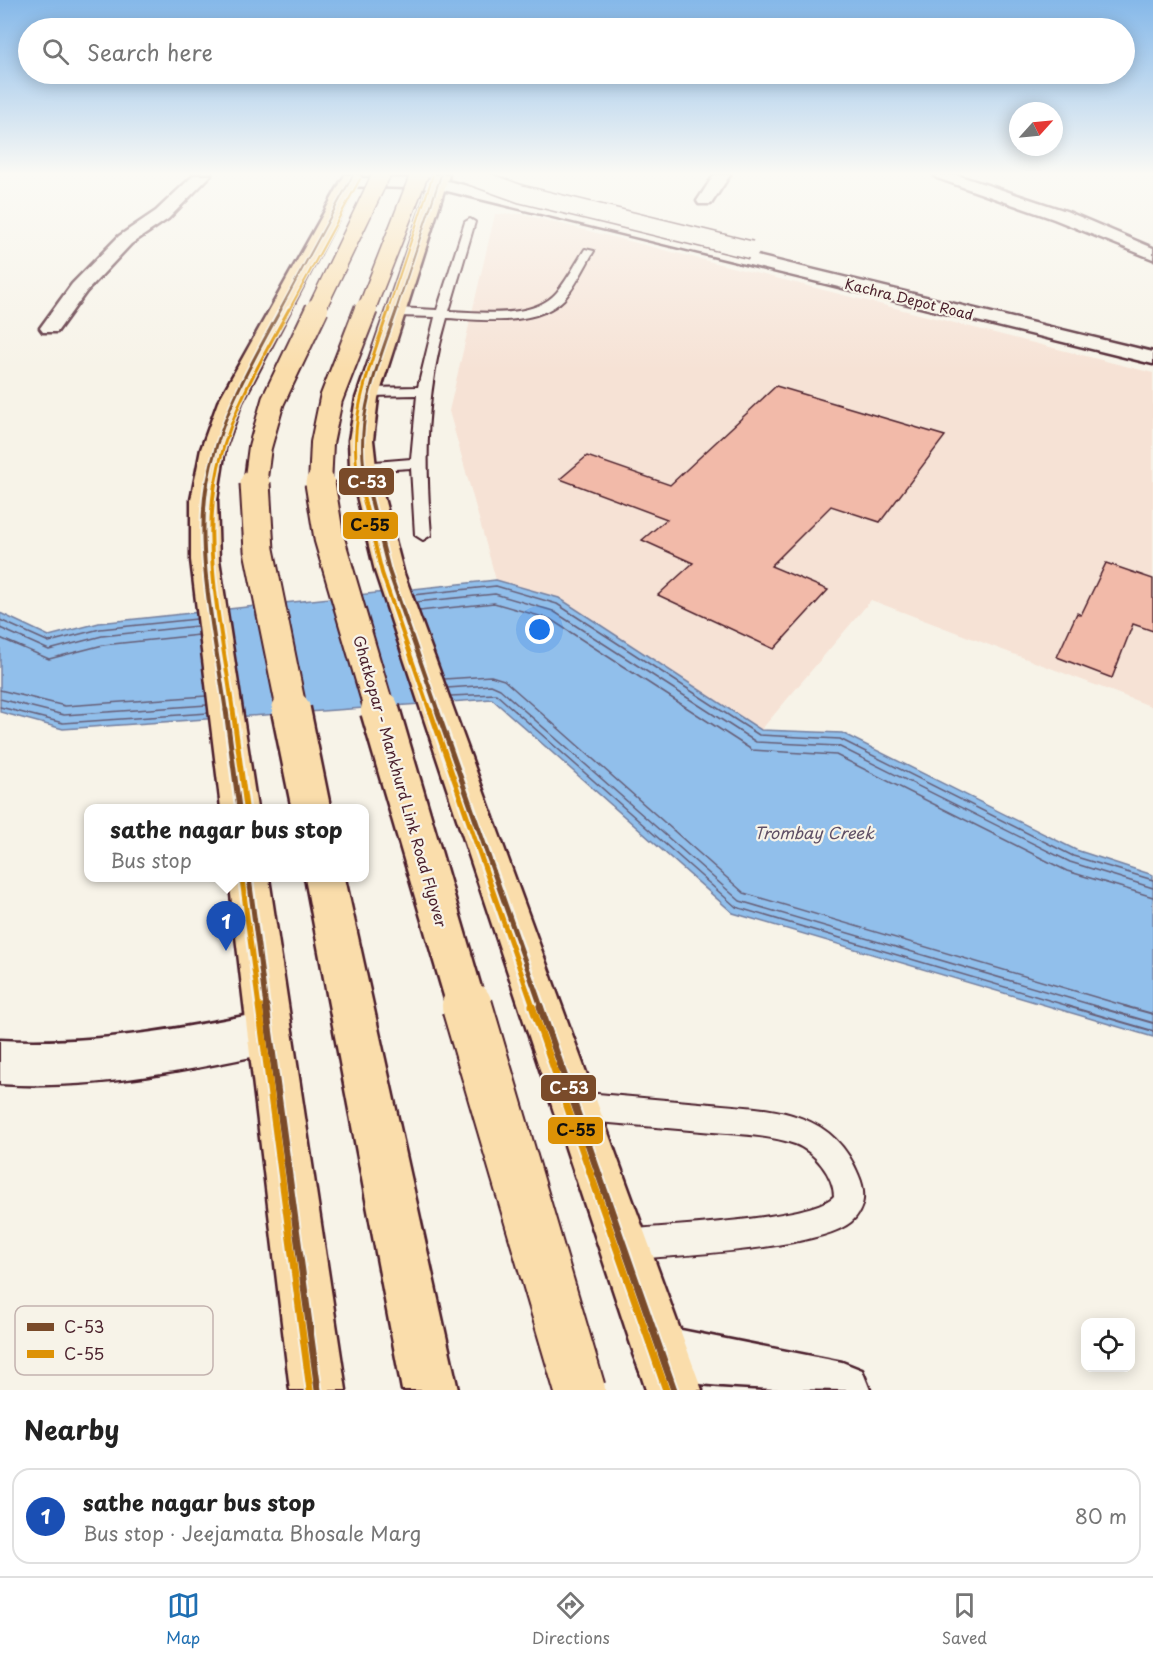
<!DOCTYPE html>
<meta charset="utf-8">
<style>
body{margin:0;font-family:"Playpen Sans",sans-serif;background:#f6f6f6;color:#222}
.controls{position:absolute;right:18px;bottom:18px;display:grid;overflow:hidden;border-radius:12px;box-shadow:0 3px 15px #0003}
.controls button{width:54px;height:54px;display:grid;place-items:center;padding:0;border:0;border-bottom:2px solid #e0e0e0;background:#fff;color:#222;font:30px sans-serif}
.compass{position:absolute;left:1009px;top:102px;width:54px;height:54px;border-radius:50%;background:#fff;box-shadow:0 3px 15px #0003;rotate:63deg}
.you{position:absolute;left:540px;top:630px;width:21px;height:21px;margin:-15px;border:4px solid #fff;border-radius:50%;background:#1a73e8;box-shadow:0 0 0 9px #1a73e833}
.badge{display:grid;place-items:center;width:39px;height:39px;border-radius:50%;background:#1f6fb2;color:#fff;font-size:20px;font-weight:700}
.pin{position:absolute;translate:-50% -50px;filter:drop-shadow(0 2px 3px #0008)}
.pin::after{content:'';position:absolute;top:32px;width:21px;height:18px;background:inherit;clip-path:polygon(0 0,100% 0,50% 100%)}
.popup{position:absolute;left:84px;top:804px;width:285px;height:78px;box-sizing:border-box;display:grid;place-content:center;border-radius:12px;background:#fff;filter:drop-shadow(0 2px 4px #0005);font-size:20px;white-space:nowrap;color:#767676}
.popup b{font-size:22px;color:#222}
.popup::after{content:'';position:absolute;left:50%;top:100%;margin-left:-12px;border:12px solid transparent;border-top-color:#fff}
.list{margin:0;padding:0;list-style:none}
h2{display:flex;justify-content:space-between;align-items:center;height:78px;margin:0;padding:0 24px;font-size:26px}
h2 small{font-size:20px;font-weight:400;color:#767676}
.list li{display:grid;grid-template-columns:39px 1fr auto;gap:18px;align-items:center;box-sizing:border-box;height:96px;margin:0 12px 12px;padding:0 12px;border:2px solid #e0e0e0;border-radius:18px}
.list b{display:block;font-size:22px;white-space:nowrap}
.list p{margin:0;font-size:20px;white-space:nowrap;color:#767676}
.list em{font-size:20px;font-style:normal;color:#767676}
.icon{flex:none;width:33px;height:33px;fill:none;stroke:currentColor;stroke-width:2;stroke-linecap:round;stroke-linejoin:round}
.map{position:relative;flex:none;width:1153px;height:1390px;overflow:hidden}
.search{position:absolute;background:#fff;box-shadow:0 3px 15px #0003;left:18px;right:18px;top:18px;height:66px;display:flex;align-items:center;gap:15px;box-sizing:border-box;padding:0 21px;border-radius:33px;color:#767676;font-size:22px}
.sheet{height:186px;background:#fff}
nav{display:flex;justify-content:space-around;align-items:center;box-sizing:border-box;height:84px;border-top:2px solid #e0e0e0;background:#fff;font-size:16px;color:#767676}
nav a{display:grid;justify-items:center;gap:3px}
nav .on{color:#1f6fb2}
.map>svg:first-child{display:block}
.built{fill:#f6e2d5}
.water{fill:#91bfeb;stroke:#757f9e;stroke-width:1.5}
.lines{fill:none;stroke-linecap:round;stroke-linejoin:round}
.shore-far1{stroke:#665f78;stroke-width:1.5}
.shore{stroke:#665f78;stroke-width:2}
.building{fill:#f2baa9;stroke:#4a1f2b;stroke-width:1.5}
.service-casing{stroke:#4a1f2b;stroke-width:4}
.minor-casing{stroke:#4a1f2b;stroke-width:5}
.trunk-casing{stroke:#4a1f2b;stroke-width:5}
.service{fill:#f7f3e8;fill-rule:evenodd}
.minor{fill:#f7f3e8;fill-rule:evenodd}
.trunk{fill:#faddab;fill-rule:evenodd}
.minor-bridge-casing{stroke:#4a1f2b;stroke-width:20;stroke-linecap:butt}
.trunk-bridge-far4-casing{stroke:#4a1f2b;stroke-width:20;stroke-linecap:butt}
.trunk-bridge-far3-casing{stroke:#4a1f2b;stroke-width:26;stroke-linecap:butt}
.trunk-bridge-far2-casing{stroke:#4a1f2b;stroke-width:33;stroke-linecap:butt}
.trunk-bridge-far1-casing{stroke:#4a1f2b;stroke-width:43;stroke-linecap:butt}
.trunk-bridge-casing{stroke:#4a1f2b;stroke-width:54;stroke-linecap:butt}
.minor-bridge{stroke:#f7f3e8;stroke-width:17}
.trunk-bridge-far4{stroke:#faddab;stroke-width:17}
.trunk-bridge-far3{stroke:#faddab;stroke-width:22}
.trunk-bridge-far2{stroke:#faddab;stroke-width:29}
.trunk-bridge-far1{stroke:#faddab;stroke-width:38}
.trunk-bridge{stroke:#faddab;stroke-width:50}
.bus-1-far4-casing{stroke:#f7f3e8;stroke-width:4.5}
.bus-1-far3-casing{stroke:#f7f3e8;stroke-width:6}
.bus-1-far2-casing{stroke:#f7f3e8;stroke-width:8}
.bus-1-far1-casing{stroke:#f7f3e8;stroke-width:10}
.bus-1-casing{stroke:#f7f3e8;stroke-width:11}
.bus-2-far4-casing{stroke:#f7f3e8;stroke-width:4.5}
.bus-2-far3-casing{stroke:#f7f3e8;stroke-width:6}
.bus-2-far2-casing{stroke:#f7f3e8;stroke-width:8}
.bus-2-far1-casing{stroke:#f7f3e8;stroke-width:10}
.bus-2-casing{stroke:#f7f3e8;stroke-width:11}
.bus-1-far4{stroke:#7a4b2a;stroke-width:2}
.bus-1-far3{stroke:#7a4b2a;stroke-width:3}
.bus-1-far2{stroke:#7a4b2a;stroke-width:4}
.bus-1-far1{stroke:#7a4b2a;stroke-width:5}
.bus-1{stroke:#7a4b2a;stroke-width:7}
.bus-2-far4{stroke:#dd9206;stroke-width:2}
.bus-2-far3{stroke:#dd9206;stroke-width:3}
.bus-2-far2{stroke:#dd9206;stroke-width:4}
.bus-2-far1{stroke:#dd9206;stroke-width:5}
.bus-2{stroke:#dd9206;stroke-width:7}
.labels{text-anchor:middle;dominant-baseline:central;stroke-width:4.5;stroke-linejoin:round;paint-order:stroke}
.far-street-label{font-size:14px;fill:#4a1f2b;stroke:#f7f3e8}
.street-label{font-size:15px;fill:#4a1f2b;stroke:#f7f3e8}
.water-label{font-size:16px;font-style:italic;fill:#5f4f65;stroke:#f7f3e8}
.key{fill:#f7f3e8;stroke:#c3b3af;stroke-width:1.5}
.key-label{font-size:16px;fill:#4a1f2b}
.line-badge{stroke:#f7f3e8;stroke-width:2}
.badge-label{font-size:16px;text-anchor:middle;font-weight:bold;fill:#fff}
.pale-badge-label{font-size:16px;text-anchor:middle;font-weight:bold;fill:#111}
</style>
<div class="map">
<svg width="1153" height="1390" viewBox="0 0 1153 1390">
<rect width="100%" height="100%" fill="#f7f3e8"/>
<filter id="ink" filterUnits="userSpaceOnUse"><feTurbulence type="fractalNoise" baseFrequency=".0167" numOctaves="2"/><feDisplacementMap in="SourceGraphic" scale="12" xChannelSelector="R" yChannelSelector="G"/><feConvolveMatrix kernelMatrix="1 2 1 2 8 2 1 2 1" color-interpolation-filters="sRGB"/></filter>
<g filter="url(#ink)">
<!-- built -->
<path class="built" d="M495,214H521L1153,373V707L871,600L761,730L559,598L496,580L449,411Z"/>
<!-- water -->
<path class="water" d="M496,580L559,598L761,730L842,733L1076,850L1153,875V1037L733,913L492,699L63,729L0,712V613L49,636L99,623Z"/>
<g class="lines">
<!-- shore-far1 -->
<path class="shore-far1" d="M413,595L496,586L557,604L759,735L840,739L1073,856L1153,880
M416,602L495,594L553,611L756,742L838,746L1070,862L1153,888
M419,611L494,603L550,619L752,750L836,755L1067,871L1153,897
M0,620L49,642L100,629L197,619
M0,628L49,650L102,636L197,626
M0,638L49,659L103,645L199,635
M444,679L491,676L504,680L744,893L1129,1007
M447,688L491,685L500,689L740,901L1099,1007
M0,690L65,706L206,696
M450,696L496,694L736,907L1072,1007
M0,699L64,715L207,705
M0,707L63,723L208,713"/>
<!-- shore -->
<path class="shore" d="M1067,1006L1153,1031
M1094,1006L1153,1023
M1124,1006L1153,1014"/>
</g>
<!-- building -->
<path class="building" d="M776,386L945,436L880,522L831,506L771,566L828,590L774,649L658,595L693,563L642,540L667,519L560,479L587,456L670,485Z
M1106,563L1153,579V631L1133,624L1112,678L1057,657L1077,613L1081,615Z"/>
<g class="lines">
<defs>
<path id="service" d="M470,219L475,222L449,311C481,312 533,320 557,292C568,279 576,263 585,249L594,251C585,266 576,286 564,299C536,327 483,320 447,318C425,392 425,459 431,535L423,540L415,535L411,468L363,471L356,467L363,463L411,459L417,395L370,396L363,392L370,388L418,387L435,317L397,316L391,312L397,308L437,310L465,222Z
M575,1092C620,1096 666,1100 711,1104C741,1107 772,1107 801,1118C829,1128 848,1148 859,1176C866,1192 865,1210 851,1222C817,1250 673,1255 624,1260L613,1256L609,1245L613,1234L624,1230C663,1226 812,1220 834,1196C834,1176 814,1151 795,1144C769,1135 739,1134 713,1132C667,1128 621,1124 575,1120L565,1116L561,1106L565,1096Z"/>
<path id="minor" d="M194,175H211L168,219L131,244L86,292L57,332H43L40,328L72,284L119,236L156,211Z
M714,175H730L711,204H699L697,201Z
M934,175H957L1066,211L1153,248V259L1054,219L937,178Z
M348,178L439,179L1153,352V364L439,189L343,186L340,183L343,180Z
M270,1011L286,1017L292,1032L286,1047L270,1053C180,1072 92,1090 0,1084V1040C92,1045 180,1029 270,1011Z
M661,1326L842,1362L862,1370L870,1390C800,1390 706,1390 641,1374L633,1354L641,1334Z"/>
<path id="trunk" d="M345,175H361L242,402L225,449L217,500L219,560L257,808H221L191,560V500L201,449L218,402Z
M433,175H449L378,398L373,440L376,467L403,571L702,1390H646L375,571L350,467L349,440L356,398Z
M229,878H269L346,1390H290Z
M305,878H345L458,1390H402Z"/>
</defs>
<!-- service casing -->
<use href="#service" class="service-casing"/>
<!-- minor casing -->
<use href="#minor" class="minor-casing"/>
<!-- trunk casing -->
<use href="#trunk" class="trunk-casing"/>
<!-- service -->
<use href="#service" class="service"/>
<!-- minor -->
<use href="#minor" class="minor"/>
<!-- trunk -->
<use href="#trunk" class="trunk"/>
<defs>
<path id="minor-bridge" d="M468,175L521,194L751,250"/>
<path id="trunk-bridge-far4" d="M316,310L381,175
M366,310L419,175"/>
<path id="trunk-bridge-far3" d="M255,485L260,447L273,401L317,309
M320,485L322,443L331,399L366,309"/>
<path id="trunk-bridge-far2" d="M255,483L259,550L292,712
M320,483L329,538L380,712"/>
<path id="trunk-bridge-far1" d="M291,710L311,808
M380,710L467,1007"/>
<path id="trunk-bridge" d="M467,1006L580,1390"/>
</defs>
<!-- minor-bridge casing -->
<use href="#minor-bridge" class="minor-bridge-casing"/>
<!-- trunk-bridge-far4 casing -->
<use href="#trunk-bridge-far4" class="trunk-bridge-far4-casing"/>
<!-- trunk-bridge-far3 casing -->
<use href="#trunk-bridge-far3" class="trunk-bridge-far3-casing"/>
<!-- trunk-bridge-far2 casing -->
<use href="#trunk-bridge-far2" class="trunk-bridge-far2-casing"/>
<!-- trunk-bridge-far1 casing -->
<use href="#trunk-bridge-far1" class="trunk-bridge-far1-casing"/>
<!-- trunk-bridge casing -->
<use href="#trunk-bridge" class="trunk-bridge-casing"/>
<!-- minor-bridge -->
<use href="#minor-bridge" class="minor-bridge"/>
<!-- trunk-bridge-far4 -->
<use href="#trunk-bridge-far4" class="trunk-bridge-far4"/>
<!-- trunk-bridge-far3 -->
<use href="#trunk-bridge-far3" class="trunk-bridge-far3"/>
<!-- trunk-bridge-far2 -->
<use href="#trunk-bridge-far2" class="trunk-bridge-far2"/>
<!-- trunk-bridge-far1 -->
<use href="#trunk-bridge-far1" class="trunk-bridge-far1"/>
<!-- trunk-bridge -->
<use href="#trunk-bridge" class="trunk-bridge"/>
<defs>
<path id="bus-1-far4" d="M280,310L353,175
M396,310L441,175"/>
<path id="bus-1-far3" d="M207,485C219,418 249,368 281,309
M367,485C352,423 377,367 397,309"/>
<path id="bus-1-far2" d="M207,483C195,552 216,642 226,712
M367,483L389,571L438,712"/>
<path id="bus-1-far1" d="M226,710L239,808
M437,710L541,1007
M249,878L266,1007"/>
<path id="bus-1" d="M266,1006L318,1390
M540,1006L674,1390"/>
<path id="bus-2-far4" d="M289,310L360,179
M388,310L433,175"/>
<path id="bus-2-far3" d="M215,485C225,420 258,366 289,309
M360,485C345,424 370,366 389,309"/>
<path id="bus-2-far2" d="M215,483C203,558 223,638 233,712
M360,483L382,573L430,712"/>
<path id="bus-2-far1" d="M233,710L246,807
M430,710L533,1007
M242,879L259,1007"/>
<path id="bus-2" d="M259,1006L310,1390
M532,1006L666,1390"/>
</defs>
<!-- bus-1-far4 casing -->
<use href="#bus-1-far4" class="bus-1-far4-casing"/>
<!-- bus-1-far3 casing -->
<use href="#bus-1-far3" class="bus-1-far3-casing"/>
<!-- bus-1-far2 casing -->
<use href="#bus-1-far2" class="bus-1-far2-casing"/>
<!-- bus-1-far1 casing -->
<use href="#bus-1-far1" class="bus-1-far1-casing"/>
<!-- bus-1 casing -->
<use href="#bus-1" class="bus-1-casing"/>
<!-- bus-2-far4 casing -->
<use href="#bus-2-far4" class="bus-2-far4-casing"/>
<!-- bus-2-far3 casing -->
<use href="#bus-2-far3" class="bus-2-far3-casing"/>
<!-- bus-2-far2 casing -->
<use href="#bus-2-far2" class="bus-2-far2-casing"/>
<!-- bus-2-far1 casing -->
<use href="#bus-2-far1" class="bus-2-far1-casing"/>
<!-- bus-2 casing -->
<use href="#bus-2" class="bus-2-casing"/>
<!-- bus-1-far4 -->
<use href="#bus-1-far4" class="bus-1-far4"/>
<!-- bus-1-far3 -->
<use href="#bus-1-far3" class="bus-1-far3"/>
<!-- bus-1-far2 -->
<use href="#bus-1-far2" class="bus-1-far2"/>
<!-- bus-1-far1 -->
<use href="#bus-1-far1" class="bus-1-far1"/>
<!-- bus-1 -->
<use href="#bus-1" class="bus-1"/>
<!-- bus-2-far4 -->
<use href="#bus-2-far4" class="bus-2-far4"/>
<!-- bus-2-far3 -->
<use href="#bus-2-far3" class="bus-2-far3"/>
<!-- bus-2-far2 -->
<use href="#bus-2-far2" class="bus-2-far2"/>
<!-- bus-2-far1 -->
<use href="#bus-2-far1" class="bus-2-far1"/>
<!-- bus-2 -->
<use href="#bus-2" class="bus-2"/>
</g>
</g>
<!-- sky -->
<linearGradient id="sky" x2="0" y2="1"><stop stop-color="#85b8e9"/><stop offset="0.47" stop-color="#fbfaf5"/><stop offset="1" stop-color="#fbfaf5" stop-opacity="0"/></linearGradient>
<rect width="1153" height="370" fill="url(#sky)"/>
<g class="labels">
<!-- far-street labels -->
<g class="far-street-label">
<text transform="translate(909 299) rotate(14)">Kachra Depot Road</text>
</g>
<!-- street labels -->
<g class="street-label">
<text transform="translate(401 781) rotate(74)">Ghatkopar - Mankhurd Link Road Flyover</text>
</g>
<!-- water labels -->
<g class="water-label">
<text x="814" y="832">Trombay Creek</text>
</g>
</g>
<!-- legend -->
<rect x="15" y="1306" width="198" height="69" rx="9" class="key"/>
<rect x="27" y="1323" width="27" height="8" fill="#7a4b2a"/>
<rect x="27" y="1350" width="27" height="8" fill="#dd9206"/>
<g class="key-label">
<text x="64" y="1333">C-53</text>
<text x="64" y="1360">C-55</text>
</g>
<g class="line-badge">
<rect x="338" y="467" width="57" height="29" rx="6" fill="#7a4b2a"/>
<rect x="342" y="511" width="57" height="29" rx="6" fill="#dd9206"/>
<rect x="540" y="1074" width="57" height="28" rx="6" fill="#7a4b2a"/>
<rect x="547" y="1116" width="57" height="29" rx="6" fill="#dd9206"/>
</g>
<g class="badge-label">
<text x="367" y="488">C-53</text>
<text x="569" y="1094">C-53</text>
</g>
<g class="pale-badge-label">
<text x="370" y="531">C-55</text>
<text x="576" y="1136">C-55</text>
</g>
</svg>
<div class="controls">
<button><svg class="icon" aria-label="locate" viewBox="0 0 24 24"><circle cx="12" cy="12" r="6"/><path d="M12 2v4M12 18v4M2 12h4M18 12h4"/></svg></button>
</div>
<svg class="compass" viewBox="-18 -18 36 36"><path d="M0-13l5 13h-10z" fill="#e53935"/><path d="M0 13l5-13h-10z" fill="#767676"/></svg>
<div class="you"></div>
<div class="pin badge" style="left:226px;top:951px;background:#1a4fb4">1</div>
<div class="popup"><b>sathe nagar bus stop</b>Bus stop</div>
<div class="search"><svg class="icon" aria-label="search" viewBox="0 0 24 24"><circle cx="10" cy="10" r="6"/><path d="M15 15l6 6"/></svg>Search here</div>
</div>
<section class="sheet">
<h2>Nearby<small></small></h2>
<ul class="list">
<li><span class="badge" style="background:#1a4fb4">1</span><div><b>sathe nagar bus stop</b><p>Bus stop · Jeejamata Bhosale Marg</p></div><em>80 m</em></li>
</ul>
</section>
<nav>
<a class="on"><svg class="icon" aria-label="map" viewBox="0 0 24 24"><path d="M3 6l6-2 6 2 6-2v14l-6 2-6-2-6 2zM9 4v14M15 6v14"/></svg>Map</a>
<a><svg class="icon" aria-label="directions" viewBox="0 0 24 24"><path d="M12 3l9 9-9 9-9-9zM9 14v-3h6M13 9l2 2-2 2"/></svg>Directions</a>
<a><svg class="icon" aria-label="saved" viewBox="0 0 24 24"><path d="M7 4h10v16l-5-4-5 4z"/></svg>Saved</a>
</nav>
